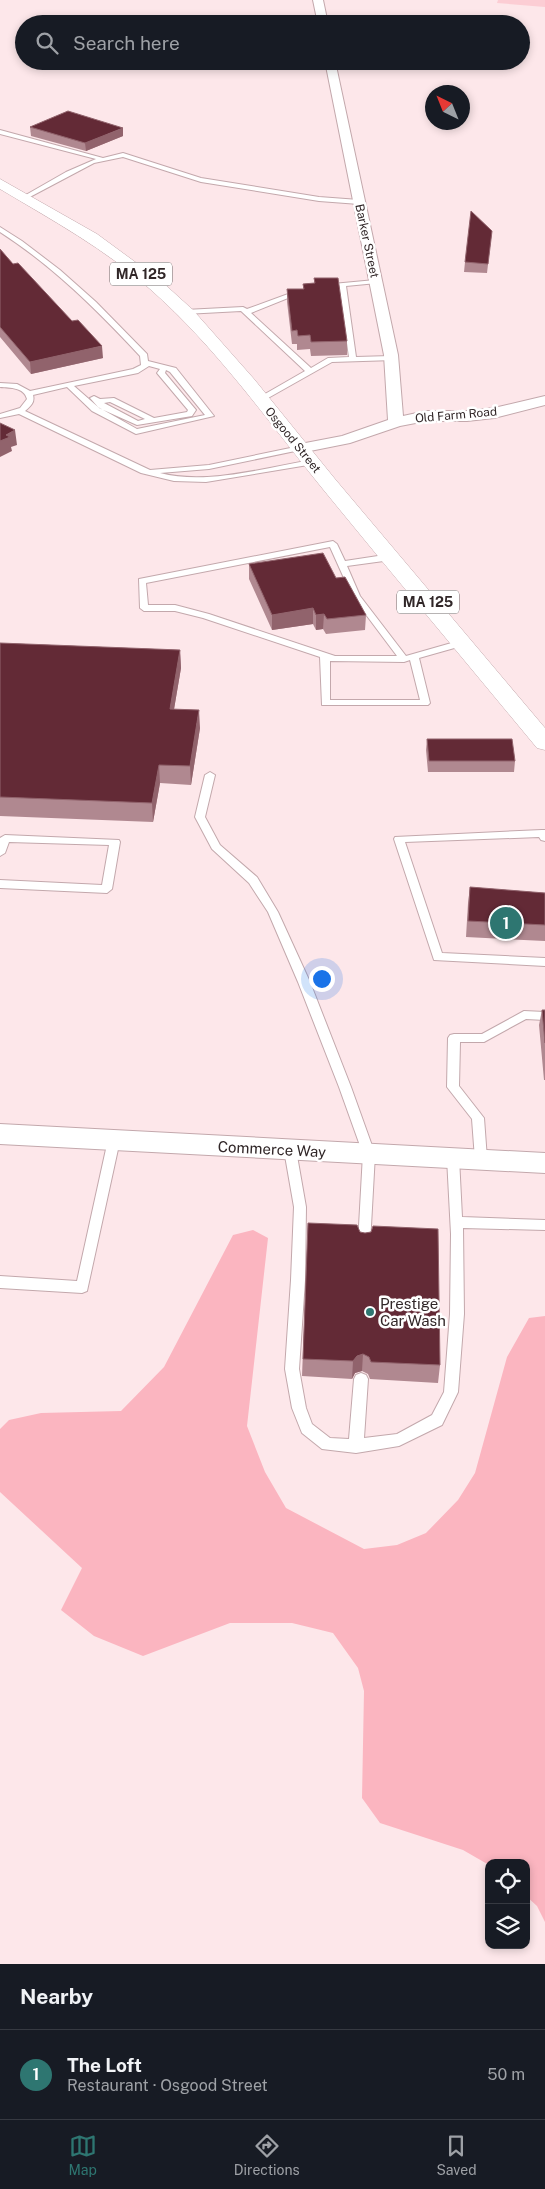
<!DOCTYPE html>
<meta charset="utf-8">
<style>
body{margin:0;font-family:"Public Sans",sans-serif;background:#242831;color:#f1f3f6}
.controls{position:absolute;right:15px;bottom:15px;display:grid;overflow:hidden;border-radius:10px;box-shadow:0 2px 8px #0003}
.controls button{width:45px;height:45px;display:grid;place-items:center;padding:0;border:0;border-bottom:1px solid #363941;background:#171b24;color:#f1f3f6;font:25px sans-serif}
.compass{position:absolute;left:425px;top:85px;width:45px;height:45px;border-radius:50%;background:#171b24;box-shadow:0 2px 8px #0003;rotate:317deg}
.you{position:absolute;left:321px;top:978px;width:18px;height:18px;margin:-12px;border:4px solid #fff;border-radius:50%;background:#1a73e8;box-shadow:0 0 0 8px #1a73e833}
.badge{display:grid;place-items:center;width:32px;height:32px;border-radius:50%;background:#2e7671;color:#fff;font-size:16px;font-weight:700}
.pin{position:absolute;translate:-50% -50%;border:2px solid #fff;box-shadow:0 1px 5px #0006}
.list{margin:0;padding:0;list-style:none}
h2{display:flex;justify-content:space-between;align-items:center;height:65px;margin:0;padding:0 20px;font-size:21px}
h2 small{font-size:16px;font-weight:400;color:#9ea1a6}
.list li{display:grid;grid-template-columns:32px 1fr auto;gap:15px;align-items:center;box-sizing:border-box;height:90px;padding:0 20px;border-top:1px solid #363941}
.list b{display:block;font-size:19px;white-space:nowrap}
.list p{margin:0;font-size:16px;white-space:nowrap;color:#9ea1a6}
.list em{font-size:16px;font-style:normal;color:#9ea1a6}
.icon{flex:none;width:28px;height:28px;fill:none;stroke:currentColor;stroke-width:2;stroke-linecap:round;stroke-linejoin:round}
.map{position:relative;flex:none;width:545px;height:1964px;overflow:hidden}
.search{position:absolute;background:#171b24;box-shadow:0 2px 8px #0003;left:15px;right:15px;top:15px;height:55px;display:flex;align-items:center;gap:12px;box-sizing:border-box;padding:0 18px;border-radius:28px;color:#9ea1a6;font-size:19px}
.sheet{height:155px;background:#171b24}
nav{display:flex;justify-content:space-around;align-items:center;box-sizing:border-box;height:70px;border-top:1px solid #363941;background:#171b24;font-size:14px;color:#9ea1a6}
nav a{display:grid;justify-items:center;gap:2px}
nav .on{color:#2e7671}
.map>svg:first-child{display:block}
.green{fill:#fccdd4}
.water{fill:#fbb5c0}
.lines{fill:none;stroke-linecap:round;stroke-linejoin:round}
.service-casing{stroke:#c3a8ac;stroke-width:2}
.minor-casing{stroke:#c3a8ac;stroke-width:2}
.trunk-casing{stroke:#c3a8ac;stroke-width:1}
.service{fill:#fff;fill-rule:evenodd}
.minor{fill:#fff;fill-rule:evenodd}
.trunk{fill:#fff;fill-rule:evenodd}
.wall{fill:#b08890}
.shaded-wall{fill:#91636c}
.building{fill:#632a36;stroke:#91636c}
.poi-dot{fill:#2e7671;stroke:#fff;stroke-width:2}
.labels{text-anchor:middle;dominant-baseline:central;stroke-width:5;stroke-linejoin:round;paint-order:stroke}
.far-street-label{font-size:12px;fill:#312728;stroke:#fff}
.shield{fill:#fff;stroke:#6f6868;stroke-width:1}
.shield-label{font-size:14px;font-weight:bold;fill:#312728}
.street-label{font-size:15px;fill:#312728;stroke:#fff}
.poi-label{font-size:15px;fill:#312728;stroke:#fff;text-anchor:start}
</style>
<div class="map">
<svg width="545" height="1964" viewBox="0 0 545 1964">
<rect width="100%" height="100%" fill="#fde7ea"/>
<!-- green -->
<path class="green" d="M498,0H545V7L497,3Z"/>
<!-- water -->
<path class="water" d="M253,1230L268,1238L247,1426L265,1472L286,1508L364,1549L397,1545L426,1533L458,1500L475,1473L507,1357L529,1318L545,1316V1922L537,1906L526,1896V1863H489V1865L463,1850L380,1823L362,1798L364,1691L358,1668L333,1633L292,1623H230L143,1656L94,1636L61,1610L82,1568L0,1492V1429L9,1420L41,1413L121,1411L164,1367L233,1235Z"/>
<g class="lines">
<defs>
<path id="service" d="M0,130L103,158L123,153L201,178L319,197L359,200L362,202L359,204L319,201L201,182L123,157L94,163L26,199L23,197L24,196L66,172L96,159L0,134Z
M0,227L22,241L60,270L96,302L147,354L148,361L176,368L214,416L136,434L92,411L67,387L33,395C35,402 31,406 25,411L150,470L209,465L300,446L304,448L300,450L209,469L160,473C206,485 265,468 311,460L315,462L314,464L206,482L174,481L141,473L19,414L0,418V414L20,408L27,399C24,387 10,388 0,387V383L17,384L30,391L133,369L141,365L140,356C97,310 53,266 0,232ZM149,366L160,369L157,373L188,410L187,412L154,418L114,398L100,399L94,396L90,398L99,408L137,425L192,416L196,410L165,373L166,370L170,372L205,415L137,429L98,407L74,386L138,373ZM110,402L145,419L138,421L104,403Z
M375,280L378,282L377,283L346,286L356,357L391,356H394V360L332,362L261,402H258V398L305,371L241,311L185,314L182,312L185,310L243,307L247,309L299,290H303V292L251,313L311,368L328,358L349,357L339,287L324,288L321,286L322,285Z
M333,541L337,544L345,561L391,554L395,557L391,560L347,566L360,596L406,656L462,640L467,643L465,645L419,658L430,703L428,705H322L320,657L203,618L175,611H144L140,608L139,579ZM330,547L352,596L397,656H335L209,614L175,605H148L146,583ZM410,660L420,700H330V661L404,662Z
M210,772L215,775L205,817L220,845L257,877L278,912L310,982L351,1087L375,1154L370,1244L369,1248L364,1249L359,1248L358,1244L363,1154L339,1087L298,982L268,912L249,883L212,849L195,817L205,775Z
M542,830H545V841L541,840L539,837L405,842L442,953L545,958V966L434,960L394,839L395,837Z
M5,835L119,840L120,842L112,889L107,893L0,888V880L102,885L109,845L9,842L5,853L0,856V838Z
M524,1011L545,1012V1020L526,1019L484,1042H460L459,1086L484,1118L487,1159L485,1162L481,1164L477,1162L475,1159L472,1119L447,1087L448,1038L450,1035L454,1034H482Z
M114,1135L118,1137L120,1140L87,1291L82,1293L0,1288V1276L77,1281L108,1140L110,1137Z
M290,1145L294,1147L296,1150L306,1207L305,1280L299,1369L306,1408L312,1424L330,1438L349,1439L354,1379L356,1375L361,1373L366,1375L368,1379L364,1438L397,1434L432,1415L444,1392L450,1314L451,1234L447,1158L449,1155L453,1153L457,1155L459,1158L462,1217L545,1220V1230L463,1228L464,1314L458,1392L442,1425L399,1446L356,1453L322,1449L302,1433L292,1408L285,1369L291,1280L294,1207L284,1150L286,1147Z"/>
<path id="minor" d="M313,0H323L328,24H318Z
M325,61H335L398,355L403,416L426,411H467L494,408L545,396V405L494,418L467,421H426L400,426L350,443L300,453L295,451L292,448L295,445L342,436L388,420L384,355Z
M0,1124L545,1153V1173L0,1144Z"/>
<path id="trunk" d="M0,179L97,234L161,281L193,310L254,379L335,479L545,728V750L537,748C465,661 393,575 322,488C267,420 216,347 150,289C105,249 52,220 0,189Z"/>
</defs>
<!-- service casing -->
<use href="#service" class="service-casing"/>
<!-- minor casing -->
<use href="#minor" class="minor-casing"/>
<!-- trunk casing -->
<use href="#trunk" class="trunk-casing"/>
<!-- service -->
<use href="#service" class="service"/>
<!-- minor -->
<use href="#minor" class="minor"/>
<!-- trunk -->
<use href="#trunk" class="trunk"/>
</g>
<!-- wall -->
<path class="wall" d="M30,127L123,136L86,151L31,136Z
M492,231L487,273L464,272L465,262Z
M0,249L13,264L103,358L31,374L0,337Z
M314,278L347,341V355L311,356L310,349L297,350V344H292L287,302V289H303V284L314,283Z
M249,564L336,578L366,615L365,630L326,634L323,629L316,630L313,624L272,630L249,579Z
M0,643L180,650L181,668L174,709L200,728L191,785L160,783L153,822L0,816Z
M427,739L515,761L514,772H428L426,750Z
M470,887L545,893V941L466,937L468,903Z
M542,1010H545V1080H544L539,1025Z
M308,1223L360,1232L440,1365L438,1383L370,1379L368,1374L362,1371L355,1373L352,1379L302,1376Z"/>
<!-- shaded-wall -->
<path class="shaded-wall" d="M123,128V136L86,151L85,143Z
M102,346L103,358L31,374L30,362Z
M15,430L17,445L11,447L12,451L0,457V441L6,435Z
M313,608V624L272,630V615Z
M324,614L323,629L316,630V615Z
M180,650L181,668L171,727L170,709Z
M199,710L200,728L191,785L190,766Z
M159,765L160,783L153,822L152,803Z
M363,1354L362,1371L355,1373L352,1379L353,1361L357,1356Z"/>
<!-- building -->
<path class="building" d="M68,111L123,128L85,143L30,127Z
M471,211L492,231L488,264L465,262Z
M0,249L13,264L18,263L72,321L78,320L102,346L30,362L0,327Z
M314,278H338L347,341L311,342L310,335L298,336L297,330L292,331L287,289H304L303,284L315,283Z
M0,423L15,430L6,435L10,437L0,441Z
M323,553L336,578L345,577L366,615L327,619L324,614L316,615L313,608L272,615L249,564Z
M0,643L180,650L170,709L199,710L190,766L159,765L152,803L0,797Z
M427,739H512L515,761H429Z
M470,887L545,893V925L468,921Z
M542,1010H545V1043Z
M308,1223L357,1225L360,1232L365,1233L371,1232L373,1226L438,1229L440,1365L371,1362L369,1357L363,1354L357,1356L353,1361L303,1359Z"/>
<!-- markers -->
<circle class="poi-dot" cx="370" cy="1312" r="5"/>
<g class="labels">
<!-- far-street labels -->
<g class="far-street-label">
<text transform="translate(367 241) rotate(78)">Barker Street</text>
<text transform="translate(456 415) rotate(-5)">Old Farm Road</text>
<text transform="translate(293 440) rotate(51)">Osgood Street</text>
</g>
<!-- shield labels -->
<g class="shield">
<rect x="110" y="262.5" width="62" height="23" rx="4"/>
<rect x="397" y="590.5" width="62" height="23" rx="4"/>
</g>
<g class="shield-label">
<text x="141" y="274">MA 125</text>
<text x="428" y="602">MA 125</text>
</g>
<!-- street labels -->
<g class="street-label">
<text transform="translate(272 1149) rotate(3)">Commerce Way</text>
</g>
<!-- poi labels -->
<g class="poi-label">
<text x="380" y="1303">Prestige<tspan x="380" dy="17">Car Wash</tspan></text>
</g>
</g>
</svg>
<div class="controls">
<button><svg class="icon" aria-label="locate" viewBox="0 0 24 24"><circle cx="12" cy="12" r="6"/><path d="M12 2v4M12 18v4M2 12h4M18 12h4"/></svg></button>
<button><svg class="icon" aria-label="layers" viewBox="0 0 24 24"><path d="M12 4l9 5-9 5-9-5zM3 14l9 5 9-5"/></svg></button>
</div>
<svg class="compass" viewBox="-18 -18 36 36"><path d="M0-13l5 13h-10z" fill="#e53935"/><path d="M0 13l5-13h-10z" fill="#9ea1a6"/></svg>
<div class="you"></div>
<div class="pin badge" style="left:506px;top:923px">1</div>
<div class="search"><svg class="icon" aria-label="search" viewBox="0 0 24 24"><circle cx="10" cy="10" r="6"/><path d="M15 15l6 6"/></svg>Search here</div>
</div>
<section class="sheet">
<h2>Nearby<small></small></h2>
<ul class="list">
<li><span class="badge">1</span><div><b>The Loft</b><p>Restaurant · Osgood Street</p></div><em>50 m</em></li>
</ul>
</section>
<nav>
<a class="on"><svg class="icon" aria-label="map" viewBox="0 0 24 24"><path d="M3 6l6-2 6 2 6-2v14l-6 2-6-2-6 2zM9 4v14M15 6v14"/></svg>Map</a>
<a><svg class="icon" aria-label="directions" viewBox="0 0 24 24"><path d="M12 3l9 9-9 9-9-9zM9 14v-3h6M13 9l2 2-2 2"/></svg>Directions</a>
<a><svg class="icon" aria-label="saved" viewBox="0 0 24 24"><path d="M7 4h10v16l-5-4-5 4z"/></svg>Saved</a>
</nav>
